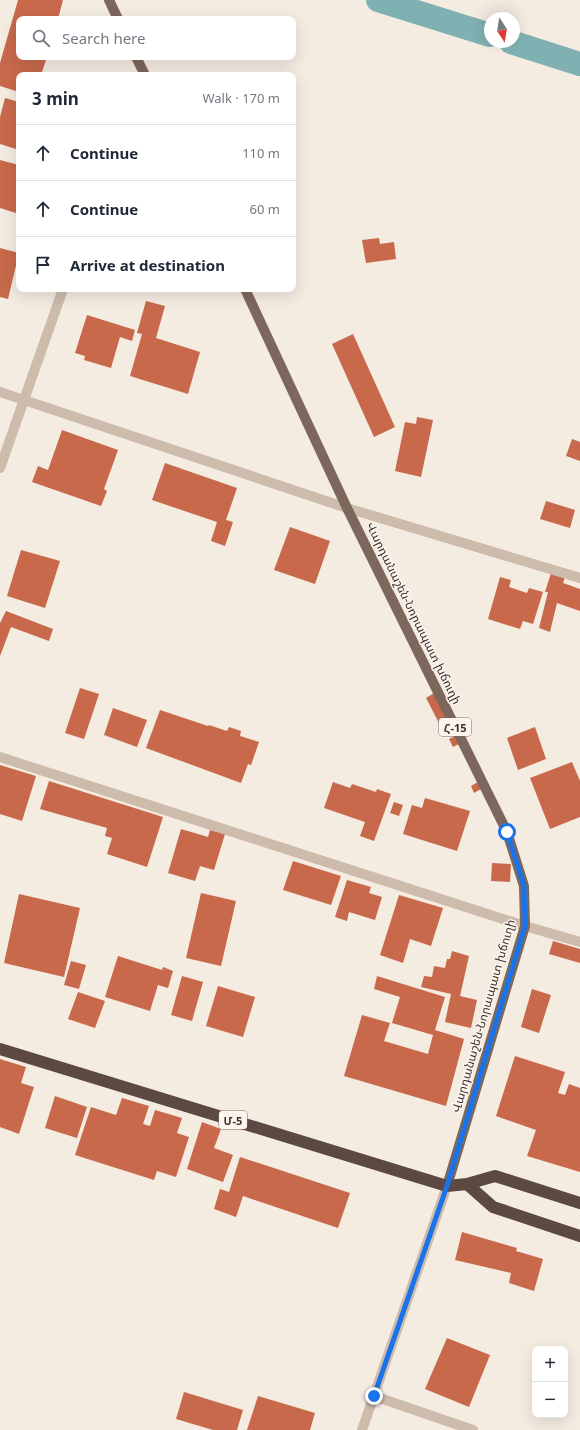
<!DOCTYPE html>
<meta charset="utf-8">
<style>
body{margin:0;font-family:"Noto Sans","Noto Sans Armenian",sans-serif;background:#f6f6f7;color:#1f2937}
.controls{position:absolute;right:12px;bottom:12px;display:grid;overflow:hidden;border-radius:8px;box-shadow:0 4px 16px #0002}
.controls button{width:36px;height:36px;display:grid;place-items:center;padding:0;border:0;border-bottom:1px solid #e0e1e3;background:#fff;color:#1f2937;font:20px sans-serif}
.compass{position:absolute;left:484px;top:12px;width:36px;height:36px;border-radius:50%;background:#fff;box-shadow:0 4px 16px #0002;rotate:168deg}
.stop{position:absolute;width:12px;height:12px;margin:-9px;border:3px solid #1a73e8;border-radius:50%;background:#fff}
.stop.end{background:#1a73e8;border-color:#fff;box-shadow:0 1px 4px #0008}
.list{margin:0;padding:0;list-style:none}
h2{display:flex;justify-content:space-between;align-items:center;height:52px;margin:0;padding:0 16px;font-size:17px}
h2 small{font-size:13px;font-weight:400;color:#747a83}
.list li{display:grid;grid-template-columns:26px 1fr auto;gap:12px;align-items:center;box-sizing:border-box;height:56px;padding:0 16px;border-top:1px solid #e0e1e3}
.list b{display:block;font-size:15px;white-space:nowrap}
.list em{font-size:13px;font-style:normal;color:#747a83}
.icon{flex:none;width:22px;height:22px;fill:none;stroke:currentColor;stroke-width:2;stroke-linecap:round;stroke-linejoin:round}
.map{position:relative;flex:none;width:580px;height:1430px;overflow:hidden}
.search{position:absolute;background:#fff;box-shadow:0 4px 16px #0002;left:16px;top:16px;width:280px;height:44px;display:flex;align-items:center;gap:10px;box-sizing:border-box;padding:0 14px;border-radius:8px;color:#747a83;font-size:15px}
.panel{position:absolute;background:#fff;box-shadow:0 4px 16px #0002;left:16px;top:72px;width:280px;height:220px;border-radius:8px}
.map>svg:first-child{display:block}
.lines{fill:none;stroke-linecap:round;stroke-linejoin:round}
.canal{stroke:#7fb0b2;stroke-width:24}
.building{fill:#c8694b}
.lane{stroke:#cdbbac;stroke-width:10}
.street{stroke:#cdbbac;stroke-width:10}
.primary{stroke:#7d675c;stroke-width:10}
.highway{stroke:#5c4a42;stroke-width:12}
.route{stroke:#1a73e8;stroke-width:5}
.labels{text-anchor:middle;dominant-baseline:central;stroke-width:3;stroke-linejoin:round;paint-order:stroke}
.shield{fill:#fbf5ee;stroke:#756b66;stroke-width:1}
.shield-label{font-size:11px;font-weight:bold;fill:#3b302b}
.street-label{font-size:12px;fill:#3b302b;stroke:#fbf5ee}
</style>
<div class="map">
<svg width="580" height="1430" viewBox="0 0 580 1430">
<rect width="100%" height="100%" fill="#f4ebe1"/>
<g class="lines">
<!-- canal -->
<path class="canal" d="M378,0L490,35
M511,42L580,64"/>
</g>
<!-- building -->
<path class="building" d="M18,0H63L58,19H19V57H47L41,75H19V92L0,86V63Z
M5,98L19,102V150L0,144V117Z
M0,160L19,165V214L0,208Z
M379,238L380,244L394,242L396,259L366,263L362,240Z
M0,248L19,253L8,299L0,297Z
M146,301L165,306L156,338L200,352L188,394L130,376L142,334L137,333Z
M87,315L135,330L132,341L120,337L111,368L84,360L85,356L75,353Z
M353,334L395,427L374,437L332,344Z
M417,417L433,420L421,477L395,471L405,422L416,424Z
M62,430L118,450L104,489L107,491L101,506L32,482L38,466L48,470Z
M572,439L580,442V461L566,456Z
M165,463L237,488L226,520L233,522L225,546L211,541L217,522L152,500Z
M546,501L575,510L570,528L540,519Z
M290,527L330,541L315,584L274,570Z
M21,550L60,561L45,608L7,596Z
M553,567L567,571L563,583L580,589V611L557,603L550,632L539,628L548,592H545Z
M500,577L511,580L509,587L527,593L529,588L543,592L533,624L523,621L520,629L488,619Z
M6,611L53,629L49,641L11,627L0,656V623Z
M80,688L99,694L84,739L65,733Z
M434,693L447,719L439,723L426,698Z
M113,708L147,720L137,747L104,735Z
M160,710L208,726L209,725L227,731L229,727L241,731L240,736L259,742L251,765L248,764L241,783L146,748Z
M535,727L546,759L518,770L507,738Z
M455,736L459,744L453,747L449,739Z
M572,762L580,781V817L550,829L530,778Z
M0,765L36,776L22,821L0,814Z
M49,781L163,817L147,867L107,854L112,838L105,836L107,828L40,809Z
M333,782L350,788L352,784L376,792L377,789L391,794L374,841L360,836L365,822L324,808Z
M478,782L481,789L474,793L471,786Z
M425,798L470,811L457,851L403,834L412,805L422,808Z
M394,802L403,805L399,816L390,813Z
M181,829L208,837L210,830L225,834L214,870L200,866L195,881L168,873Z
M293,861L341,876L331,905L283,890Z
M492,863L511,864L510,882L491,881Z
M347,880L371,887L369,893L382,897L375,920L349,912L347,921L335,917Z
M201,893L236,901L221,966L186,958Z
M19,894L80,908L64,977L4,963Z
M399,895L443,908L431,946L410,939L403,963L380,955Z
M553,941L580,949V963L549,954Z
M452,951L469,956L460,996L477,1000L471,1028L445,1022L451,994L421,987L424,976L432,977L434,966L445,968L447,959H450Z
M118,956L162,970L163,967L173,971L168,988L158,985L150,1011L105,997Z
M71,961L86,965L79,989L64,985Z
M182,976L203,982L192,1021L171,1015Z
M377,976L445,997L435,1030L464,1039L446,1106L344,1076L362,1015L390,1023L384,1041L428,1054L433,1035L392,1023L400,997L374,989Z
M218,986L255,997L243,1037L206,1026Z
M532,989L551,995L539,1033L521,1027Z
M78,992L105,1001L95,1028L68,1019Z
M515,1056L565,1072L558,1093L565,1095L569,1084L580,1088V1172L527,1156L536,1130L496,1116Z
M0,1059L26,1067L21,1083L34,1087L19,1134L0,1127Z
M55,1096L87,1107L77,1138L45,1128Z
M122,1098L149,1106L143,1124L150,1126L155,1110L182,1118L177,1133L189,1137L176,1177L157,1171L154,1180L75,1155L91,1107L116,1115Z
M202,1122L221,1129L214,1148L233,1155L223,1182L187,1169Z
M240,1157L350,1193L338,1228L243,1196L236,1217L214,1209L220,1189L229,1192Z
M462,1232L517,1248L516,1251L543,1259L534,1291L509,1283L511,1273L455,1260Z
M447,1338L490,1355L469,1407L425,1389Z
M184,1392L243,1410L237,1430H213L176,1419Z
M258,1396L315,1413L310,1430H247Z"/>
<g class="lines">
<!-- lane -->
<path class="lane" d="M374,1396L473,1430"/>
<!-- street -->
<path class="street" d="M0,392L347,508L580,578
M0,468L63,289
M0,757L525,926L580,942
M362,1430L447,1186"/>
<!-- primary -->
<path class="primary" d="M109,0L118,19
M136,57L145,75
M245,289L347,508L507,832L524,886L525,926L447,1186"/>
<!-- highway -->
<path class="highway" d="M0,1049L447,1186L467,1184L495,1176L580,1203
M467,1184L493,1207L580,1236"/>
</g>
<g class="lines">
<!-- route -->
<path class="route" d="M374,1396L447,1186L525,926L524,886L507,832"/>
</g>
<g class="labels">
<!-- shield labels -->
<g class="shield">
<rect x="439" y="718" width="32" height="18" rx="3"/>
<rect x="219" y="1111" width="28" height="18" rx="3"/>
</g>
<g class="shield-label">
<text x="455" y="727">Հ-15</text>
<text x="233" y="1120">Մ-5</text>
</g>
<!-- street labels -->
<g class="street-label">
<text transform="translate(414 613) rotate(64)">Վարդանաշեն-Նորապատ խճուղի</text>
<text transform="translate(483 1016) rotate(-74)">Վարդանաշեն-Նորապատ խճուղի</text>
</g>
</g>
</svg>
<div class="controls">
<button>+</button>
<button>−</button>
</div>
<svg class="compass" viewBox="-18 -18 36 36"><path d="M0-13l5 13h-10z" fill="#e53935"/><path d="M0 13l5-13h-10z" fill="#747a83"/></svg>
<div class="stop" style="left:507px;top:832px"></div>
<div class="stop end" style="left:374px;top:1396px"></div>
<div class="search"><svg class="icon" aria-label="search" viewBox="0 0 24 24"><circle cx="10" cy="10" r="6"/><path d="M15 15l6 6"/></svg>Search here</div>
<section class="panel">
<h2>3 min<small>Walk · 170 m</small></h2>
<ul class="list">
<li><svg class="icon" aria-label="ahead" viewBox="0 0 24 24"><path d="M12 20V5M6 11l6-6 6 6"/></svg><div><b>Continue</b></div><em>110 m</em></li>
<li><svg class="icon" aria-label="ahead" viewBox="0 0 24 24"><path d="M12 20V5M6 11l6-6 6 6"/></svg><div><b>Continue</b></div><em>60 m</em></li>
<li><svg class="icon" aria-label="arrive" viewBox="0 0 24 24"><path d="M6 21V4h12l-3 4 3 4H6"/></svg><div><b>Arrive at destination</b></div></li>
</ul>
</section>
</div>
